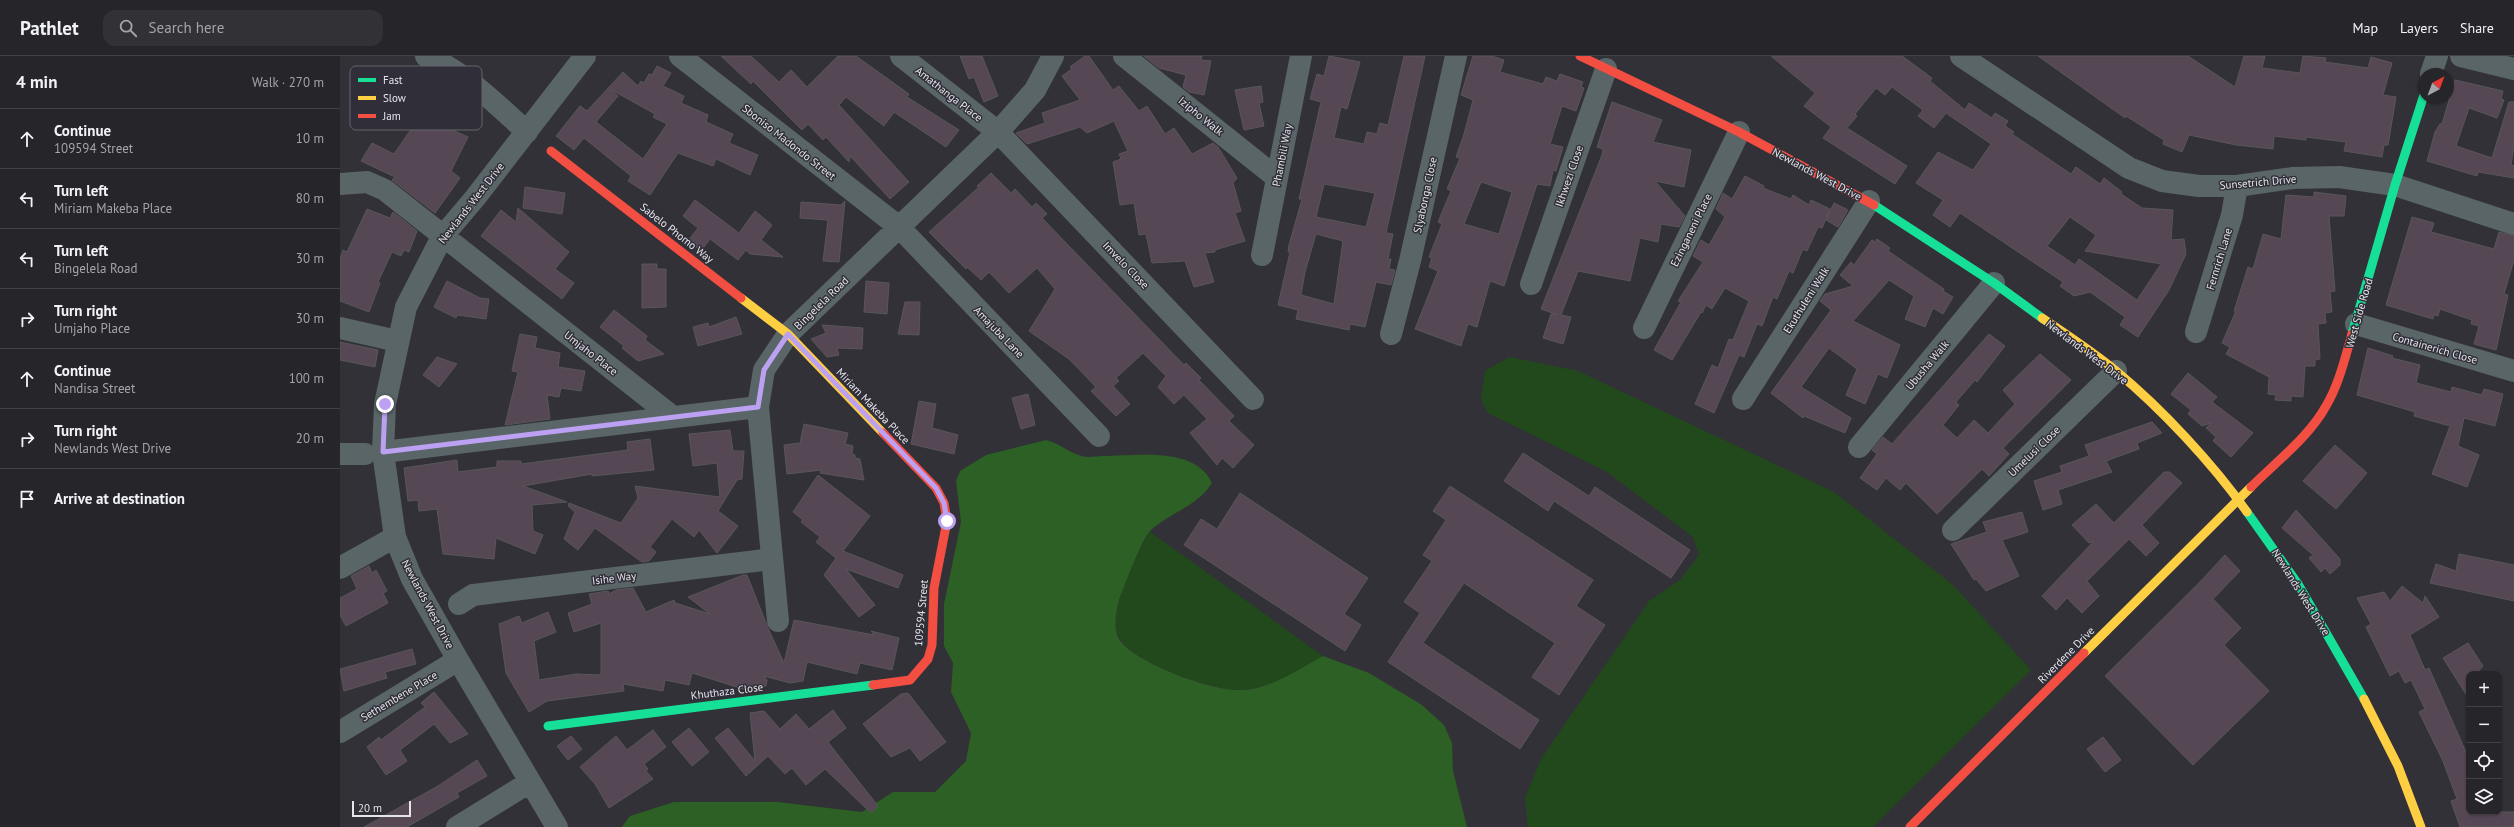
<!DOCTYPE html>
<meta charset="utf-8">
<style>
body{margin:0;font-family:"PT Sans",sans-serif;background:#323135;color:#f1f3f6}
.controls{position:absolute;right:12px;bottom:12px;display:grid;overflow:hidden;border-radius:8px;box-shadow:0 1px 3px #0004}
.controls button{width:36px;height:36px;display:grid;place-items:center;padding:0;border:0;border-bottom:1px solid #424246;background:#262529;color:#f1f3f6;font:20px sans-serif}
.compass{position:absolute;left:2078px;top:12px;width:36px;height:36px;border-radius:50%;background:#262529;box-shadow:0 1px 3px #0004;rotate:41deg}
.scale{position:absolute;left:12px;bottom:10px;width:59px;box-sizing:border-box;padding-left:4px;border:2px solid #e5e5eb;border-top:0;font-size:11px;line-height:14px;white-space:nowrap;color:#e5e5eb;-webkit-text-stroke:3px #302f39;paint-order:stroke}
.stop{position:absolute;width:12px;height:12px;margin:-9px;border:3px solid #bca0f2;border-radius:50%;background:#fff}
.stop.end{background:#bca0f2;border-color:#fff;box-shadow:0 1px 4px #0008}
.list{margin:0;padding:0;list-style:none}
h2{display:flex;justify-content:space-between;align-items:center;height:52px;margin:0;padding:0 16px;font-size:17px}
h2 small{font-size:13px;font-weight:400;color:#a4a5a8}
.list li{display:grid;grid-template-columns:26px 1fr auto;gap:12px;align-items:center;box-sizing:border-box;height:60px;padding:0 16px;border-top:1px solid #424246}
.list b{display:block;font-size:15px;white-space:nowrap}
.list p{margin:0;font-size:13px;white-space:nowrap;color:#a4a5a8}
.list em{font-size:13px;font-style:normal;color:#a4a5a8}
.icon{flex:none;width:22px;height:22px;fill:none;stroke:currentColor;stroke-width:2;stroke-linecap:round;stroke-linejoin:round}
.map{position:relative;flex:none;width:2174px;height:771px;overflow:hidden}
header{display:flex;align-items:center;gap:24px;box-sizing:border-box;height:56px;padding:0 20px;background:#262529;border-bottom:1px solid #424246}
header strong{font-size:19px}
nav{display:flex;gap:22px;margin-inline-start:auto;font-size:14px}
.search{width:280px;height:36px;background:#323135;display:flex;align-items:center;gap:10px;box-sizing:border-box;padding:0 14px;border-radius:12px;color:#a4a5a8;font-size:15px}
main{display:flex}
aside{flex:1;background:#262529}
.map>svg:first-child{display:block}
.green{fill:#22491c}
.forest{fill:#2c6024}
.building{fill:#564754;stroke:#58565b;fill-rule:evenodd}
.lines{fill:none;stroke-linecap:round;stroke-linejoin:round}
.street{stroke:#596567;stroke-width:22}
.fast{stroke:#16e098;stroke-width:9}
.slow{stroke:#ffcf43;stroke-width:9}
.jam{stroke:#f24e42;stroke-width:9}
.route{stroke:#bca0f2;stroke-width:5}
.labels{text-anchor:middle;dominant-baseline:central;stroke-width:3;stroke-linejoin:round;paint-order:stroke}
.street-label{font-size:11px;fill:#e5e5eb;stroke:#302f39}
.key{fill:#302f39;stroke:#66666e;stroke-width:1}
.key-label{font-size:11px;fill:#e5e5eb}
</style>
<header>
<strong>Pathlet</strong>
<div class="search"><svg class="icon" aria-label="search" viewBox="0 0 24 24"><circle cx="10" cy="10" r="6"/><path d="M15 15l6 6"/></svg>Search here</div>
<nav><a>Map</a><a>Layers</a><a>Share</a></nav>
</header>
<main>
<aside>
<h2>4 min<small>Walk · 270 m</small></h2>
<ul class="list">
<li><svg class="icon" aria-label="ahead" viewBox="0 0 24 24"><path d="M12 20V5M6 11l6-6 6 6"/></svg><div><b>Continue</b><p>109594 Street</p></div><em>10 m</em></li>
<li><svg class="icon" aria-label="left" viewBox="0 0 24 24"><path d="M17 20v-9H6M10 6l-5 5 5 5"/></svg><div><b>Turn left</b><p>Miriam Makeba Place</p></div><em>80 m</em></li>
<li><svg class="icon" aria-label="left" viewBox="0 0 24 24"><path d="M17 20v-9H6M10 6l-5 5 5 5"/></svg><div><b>Turn left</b><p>Bingelela Road</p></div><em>30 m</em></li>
<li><svg class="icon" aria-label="right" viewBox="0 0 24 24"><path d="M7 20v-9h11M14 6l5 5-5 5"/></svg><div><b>Turn right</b><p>Umjaho Place</p></div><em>30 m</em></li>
<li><svg class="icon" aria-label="ahead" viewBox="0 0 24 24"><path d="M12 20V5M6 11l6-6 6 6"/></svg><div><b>Continue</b><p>Nandisa Street</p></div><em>100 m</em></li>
<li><svg class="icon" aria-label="right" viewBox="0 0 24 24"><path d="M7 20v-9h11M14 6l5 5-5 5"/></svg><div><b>Turn right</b><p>Newlands West Drive</p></div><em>20 m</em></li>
<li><svg class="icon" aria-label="arrive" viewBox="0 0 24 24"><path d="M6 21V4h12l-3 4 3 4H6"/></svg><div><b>Arrive at destination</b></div></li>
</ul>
</aside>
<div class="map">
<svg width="2174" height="771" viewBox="0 0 2174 771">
<rect width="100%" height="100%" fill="#323137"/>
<!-- green -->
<path class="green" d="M1169,301L1238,315L1494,436L1613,529L1691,614L1533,771H1188L1185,742L1201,703L1309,545L1340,524L1359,499L1353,481L1267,416L1148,357L1141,344L1145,315Z
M809,475L983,600C957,615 931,632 900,634C873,635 777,603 776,572C774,539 796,505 809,475Z"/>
<!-- forest -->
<path class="forest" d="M706,384C719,387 729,397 742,400C748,402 757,400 763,400C797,400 855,390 872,427C858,450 829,457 810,475C803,481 783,533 779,544C776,555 773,573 779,583C795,607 871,635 900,634C931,633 957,614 983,600L1029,617L1082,649L1104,669L1112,687L1113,715L1127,771H282L290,760L334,746H437L522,756L553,736H595L626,705L631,677L611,636L613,607L604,590V548L621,466L616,425L620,415L646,399Z"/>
<!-- building -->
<path class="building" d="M381,0H411L439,26L451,14L467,31L498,0H516L569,38L567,41L619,74L606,91L554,56L544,70L506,41L499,49L569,126L550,143L510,100L509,106L486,81L483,84L468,68L462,74L413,25L411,28Z
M620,0H642L658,40L644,46L634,21L629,23Z
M745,0H749L773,34L779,30L799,55L807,50L825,78L834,72L852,98L873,87L878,91L897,122L893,127L901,155L895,157L905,185L875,194V196L865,197L874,226L854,231L845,205L812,207L806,178L799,179L794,147L780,149L773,106L781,103L779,98L788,95L774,65L747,77L740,71L687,88L676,77L705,67L702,57L740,44L722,20L732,13L730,11Z
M804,0H862L861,4L871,5L864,39L849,36L843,31L846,19L819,12Z
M989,0L1020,6L1007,53L1001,51L994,82L1024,88L1027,76L1037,78L1040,67L1048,69L1064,0H1085L1046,177L1053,178L1048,203H1051L1049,213L1055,214L1051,229L1036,226L1025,271L1010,268L1009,274L956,263L958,254L938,249L950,196H948L949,189L962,143H959L981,46L970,43L977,18L984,20ZM984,128L1035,137L1026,171L976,161ZM976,178L1003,185L994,248L961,239L965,216Z
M1133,0H1152L1164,4L1160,16L1203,28L1206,21L1217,25L1220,18L1243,26L1241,31L1244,32L1236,55L1222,50L1210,88L1223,91L1216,115L1213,114L1210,130L1197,128L1164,230L1150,225L1137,271L1128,268L1121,290L1075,273L1098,215L1089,211L1092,202L1089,201L1102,168L1098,166L1111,135L1107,133L1120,102L1116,101L1124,78L1133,44L1121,39ZM1141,126L1172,136L1159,178L1124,168Z
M1431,0H1562L1592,22L1590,25L1625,54L1629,47L1652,62L1655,57L1668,65L1665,70L1674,76L1672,78L1731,118L1736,111L1760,128L1764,122L1782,136L1781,138L1802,152L1833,154L1831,184L1844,183L1846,198L1829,234L1798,281L1780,269L1785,261L1750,236L1734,240L1720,230L1723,226L1620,157L1610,171L1593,159L1603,144L1576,127L1598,96L1633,114L1651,88L1606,57L1594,72L1578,60L1583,54L1552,31L1545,39L1536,32L1515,58L1517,60L1507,72L1567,110L1555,128L1483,82L1491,71L1464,50L1475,37ZM1730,161L1756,179L1745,195L1821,208L1797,244L1739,203L1735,209L1707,190Z
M1698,0H1848L1895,31L1904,0H1925L1922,12L1960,17L1963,0L1986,2L1985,6L2028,12L2031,1L2052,7L2043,39L2056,41L2048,89H2044L2042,101L2004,95L2006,86L1966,81V84L1934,80L1933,93L1896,89L1849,79L1842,96L1823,88L1824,84L1786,60L1785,62Z
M317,10L331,17L323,30L344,40L341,47L368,59L366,66L393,78L389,87L418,99L410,119L376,103L373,110L338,97L310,139L288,125L291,120L244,82L234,94L216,80L240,50L247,55L283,16L298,30L301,25L304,27L309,18L312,19ZM270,33L315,58L313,61L327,68L303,103L256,66L278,40Z
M2115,24L2163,35L2161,43L2164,44L2157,62L2129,52L2116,90L2152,102L2169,46H2174V89L2171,109L2174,110V122L2138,116L2137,120L2087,105L2095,76L2100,68H2102Z
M921,30L923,46L919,47L924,70L904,74L895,34Z
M62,38L108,72L128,81L111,115L120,122L95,157L52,124L55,121L21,105L32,87L54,98L74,69L51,55Z
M1272,46L1322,64L1313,86L1351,94L1344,131L1315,125L1345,160L1339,171L1321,168L1318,186L1300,182L1290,225L1238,215L1221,259L1231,261L1223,288L1203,282L1211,258L1218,259L1201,253L1262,99L1263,93L1257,91Z
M651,117L671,137L675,133L692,151L696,147L707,158L702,162L844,309L846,307L861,322L859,324L894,360L889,365L914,389L893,412L882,402L877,409L850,377L867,363L844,339L834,348L818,331L826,320L803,297L776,322L779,325L773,330L790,348L776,360L751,335L756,331L729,303L689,275L715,233L697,212L669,237L649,216L641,224L627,211L626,213L589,176L639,131L637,130Z
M1405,120L1424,130L1423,132L1451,143L1453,139L1469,149L1471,144L1490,153L1482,172L1478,171L1467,195L1463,193L1453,217L1449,215L1437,243L1433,241L1422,270L1417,268L1404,301L1399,299L1374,357L1355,348L1372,309L1378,312L1389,283L1393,284L1409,245L1385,232L1372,253L1366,249L1362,257L1361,256L1332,304L1314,294L1341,246L1338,245L1363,206L1353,200L1361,184L1369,189L1385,161L1376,153L1383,137L1392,143Z
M185,131L225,137L222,158L183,152Z
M1974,136L2006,140L2004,160H1989L1995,235L1990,236L1992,256L1985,257L1986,267L1978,268L1980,303L1975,304V310H1965L1963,341L1951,340V345L1935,344L1936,339L1928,338L1929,321L1886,298L1890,291L1882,287L1896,255H1894L1908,211L1913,213L1923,178L1941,183L1946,139L1974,141Z
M355,144L399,177L415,155L432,169L421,184L443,201L410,198L406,194L398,204L370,183L361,195L348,185L358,172L343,160Z
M505,145L499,206L483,205L488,164L460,162L461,146L501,149Z
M1494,147L1508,154L1498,171L1486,164Z
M178,152L229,196L215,213L234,227L222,243L141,180L161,154L176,166Z
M27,153L50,162L53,156L77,175L69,196L64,194L61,200L52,196L38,226L40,227L29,256L0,245V203L3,194L7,196Z
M2072,161L2094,167L2091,176L2154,193L2159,176L2174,180V204L2164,238L2168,239L2156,294L2134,288L2139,270L2131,268L2132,264L2100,253L2098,260L2094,259L2093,263L2046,249Z
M1537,183L1550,192L1548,195L1604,233L1603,235L1613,241L1603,258L1593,252L1585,271L1565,263L1574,240L1549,224L1513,265L1560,289L1547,322L1538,318L1525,348L1506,339L1517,313L1489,292L1461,331L1511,362L1505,377L1464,360L1463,362L1431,337L1491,254L1480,245L1485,238L1513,230L1500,219L1511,206L1514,209L1532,184L1535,186Z
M302,208H317V213H326V251L302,252Z
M107,225L140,242L149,243L146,263L117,259L116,262L94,251Z
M526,225L549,227L547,258L524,256Z
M565,246H580L579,279L558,278Z
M274,254L307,280L305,284L324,298L298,305L282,292L284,290L260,271Z
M396,261L402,278L358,290L353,271L368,267L369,271Z
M482,269L523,272L522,293L497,292L499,299L487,301L471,283L486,277Z
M180,278L197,281L195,292L220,297L218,311L245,315L241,335L221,332L219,341L207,339L210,363L165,369L178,316L172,315Z
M1649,278L1665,290L1637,326L1635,324L1616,346L1619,349L1603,369L1617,382L1634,364L1648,377L1675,348L1663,334L1700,298L1731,324L1663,392L1669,398L1649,420L1642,413L1597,458L1566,427L1560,434L1546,422L1537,434L1520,422L1537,398L1532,394L1543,381L1552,388Z
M0,286L38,294L35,311L0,304Z
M2028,292L2053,300L2052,302L2080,309L2076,327L2111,336L2112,331L2142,339L2144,333L2163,338L2155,370L2124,362L2118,390L2139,399L2127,431L2092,418L2110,370L2074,360L2075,356L2017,339Z
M97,301L117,308L99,331L83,319Z
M1848,317L1877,341L1872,346L1913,377L1891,401L1873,385L1876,381L1866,372L1871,367L1862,370L1848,358L1851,354L1831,338Z
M688,338L695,369L681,373L672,342Z
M579,345L596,348L592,372L618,379L614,398L571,388Z
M1812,366L1822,377L1797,387L1799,393L1766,405L1772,416L1718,434L1722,448L1703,454L1694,425L1722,416L1720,410L1749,400L1745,389Z
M464,368L508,377L505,388L513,390L512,398L515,399V402L520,403L524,424L480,417L482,414L447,418L444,389L460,387Z
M390,374L393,395H404L402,423L397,424L378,455L398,470L377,497L359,474L354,481L332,463L310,491L316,496L309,505L302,506L255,472L238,494L224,483L235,456L228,450L229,447L281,467L298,442L295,430L380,441L377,407L353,410L349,378Z
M310,383L314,414L252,420V418L183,430L227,446L192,449L193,475L203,479L195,498L156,482L154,503L103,498L97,453L79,455L78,444L68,445L64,412L117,404L118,416L157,411V405H181V408L288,394L287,386Z
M1995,389L2027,417L1996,453L1963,425Z
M1183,397L1249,440L1255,431L1350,494L1331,522L1214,445L1208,455L1164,425Z
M1824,416H1830L1842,427L1802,469L1819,487L1806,500L1789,483L1747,525L1759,540L1742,557L1727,542L1716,554L1702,540L1754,485L1749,487L1732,469L1756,448L1774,467Z
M478,419L530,460L503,495L563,519L558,532L506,513L535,549L519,561L484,519L496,502L476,486L480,481L461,466L463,464L453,456Z
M1110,430L1253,524L1236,550L1265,569L1219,639L1192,621L1215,587L1124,527L1083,587L1199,664L1180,693L1048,606L1080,557L1064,546L1092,505L1083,499L1106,464L1093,455Z
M900,437L1028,522L1004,558L1021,569L1005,595L844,489L861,463L877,473Z
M1956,454L2000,503V509L1990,518L1985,512L1981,516L1969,502L1973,499L1942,472Z
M1682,456L1688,476L1662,484L1679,520L1646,535L1636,523L1634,524L1611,488L1647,476L1643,466Z
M2119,498L2174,509V545L2090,527L2096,508L2116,515Z
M1885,499L1900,515L1873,543L1901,572L1884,589L1929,635L1853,709L1765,620L1858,528Z
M29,510L32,517L36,514L47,535L43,537L48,547L6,570L0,559V542L17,533L11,520Z
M403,519H407L428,572L444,607L454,564L534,579L531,575L559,582L552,614L520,607L517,618L467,606L463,625L450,627L424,620L427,624L426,630L403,633L352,617L349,629L325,624L323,635L283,628L284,635L207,645L189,656L166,617L159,568L179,560L182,567L208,556L216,576L194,585L199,624L236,618L261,619V567L234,576L228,557L252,548L249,538L268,535L269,538L276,534L293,532L306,556L334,544L335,547L370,558L348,541Z
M2062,530L2083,547L2085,540L2099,561L2070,579L2085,614L2089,612L2129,703V756H2174V771H2120L2111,745L2117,743L2103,705L2079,656L2085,653L2071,624L2065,627L2059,615L2050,620L2026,571L2031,568L2017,542L2044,536L2050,545Z
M2128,587L2143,610L2136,618H2129V643L2103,602Z
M72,593L76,608L45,616L47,622L4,635L0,613Z
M94,636L128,678L110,687L94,668L60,694L67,705L46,719L27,691L39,681L41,684L85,651L81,647Z
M568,637L606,686L580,705L570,692L551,701L523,668L561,638Z
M493,654L506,672L488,686L538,750L531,757L485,713L466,729L452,712L445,718L428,700L406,720L375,682L388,672L415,705L410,657L424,655L440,673L456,658L469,673Z
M349,672L369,696L352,710L332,686Z
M313,674L326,691L304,708L308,713L306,715L313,723L269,752L255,728L240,711L276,680L287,694Z
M231,680L242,693L228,704L217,690Z
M1763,681L1781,704L1765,716L1747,693Z
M137,704L147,720L117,737L119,741L67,771H24L98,730Z"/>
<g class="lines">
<!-- street -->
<path class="street" d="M86,0C124,15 157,49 187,76
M340,0L559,171L759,380
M561,0L658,76L913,343
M784,0L937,122
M1621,0L1789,112L1822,125L1859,130H1897L1953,122L1999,121L2055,129L2174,168
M2121,0L2174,13
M2091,18L2097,0
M0,128L27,126L45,134L333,361
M922,199L961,0
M1191,228L1266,13
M2016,268L2174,315
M0,272L57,285
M1304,272L1399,76
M1856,276L1892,159L1897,130
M1051,278L1070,205L1116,0
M1403,343L1529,145
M1519,391L1654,227
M43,396L418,351
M0,398H25
M1613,474L1776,315
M0,512L55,481
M119,548L133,539L432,503
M438,565L418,351L424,314L448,278L658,76L695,34L713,0
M0,676L118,604
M117,771L190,726
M217,771L118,604L72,523L55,481L43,396L45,348L66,251L102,181L135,142L245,0"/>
<!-- fast -->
<path class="fast" d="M1534,149L1654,227L1702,262
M2012,278L2055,129L2084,39
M1907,456L1958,528L2024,643
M208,670L533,629"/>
<!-- slow -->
<path class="slow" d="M401,242L448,278L543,377
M1702,262C1727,279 1753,296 1776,315C1822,353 1873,408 1907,456
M1744,597L1911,431
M2024,643L2058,710L2081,771"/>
<!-- jam -->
<path class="jam" d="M1240,0L1399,76L1534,149
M211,95L401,242
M1911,431C1936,406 1969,381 1986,350C1999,328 2005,302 2012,278
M533,629L570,624L588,603L592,589L594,532L607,465L604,447L596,432L543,377
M1570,771L1744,597"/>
</g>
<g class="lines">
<!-- route -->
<path class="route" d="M45,348L43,396L418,351L424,314L448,278L596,432L604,447L607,465"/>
</g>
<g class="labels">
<!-- street labels -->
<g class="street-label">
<text transform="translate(609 38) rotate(38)">Amathanga Place</text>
<text transform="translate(861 60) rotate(39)">Izipho Walk</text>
<text transform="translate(449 86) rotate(38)">Sboniso Madondo Street</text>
<text transform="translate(942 99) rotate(-79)">Phambili Way</text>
<text transform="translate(1477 118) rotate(28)">Newlands West Drive</text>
<text transform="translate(1229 120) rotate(-71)">Ikhwezi Close</text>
<text transform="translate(1918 126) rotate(-5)">Sunsetrich Drive</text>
<text transform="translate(1085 139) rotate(-78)">Slyabonga Close</text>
<text transform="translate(131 147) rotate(-52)">Newlands West Drive</text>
<text transform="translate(1351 174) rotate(-64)">Ezinganeni Place</text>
<text transform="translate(337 177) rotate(38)">Sabelo Phomo Way</text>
<text transform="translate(1879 203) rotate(-73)">Fernrich Lane</text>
<text transform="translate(786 209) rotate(46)">Imvelo Close</text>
<text transform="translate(1466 244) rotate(-58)">Ekuthuleni Walk</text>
<text transform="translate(481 247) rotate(-44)">Bingelela Road</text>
<text transform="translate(2019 257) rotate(-74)">West Side Road</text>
<text transform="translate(659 276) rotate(46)">Amajuba Lane</text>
<text transform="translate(2095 292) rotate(16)">Containerich Close</text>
<text transform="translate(1747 296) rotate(37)">Newlands West Drive</text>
<text transform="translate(251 297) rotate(38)">Umjaho Place</text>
<text transform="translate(1587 309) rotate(-50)">Ubusha Walk</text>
<text transform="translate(533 350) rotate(46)">Miriam Makeba Place</text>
<text transform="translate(1694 395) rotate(-44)">Umelusi Close</text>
<text transform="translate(274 522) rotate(-7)">Isihe Way</text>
<text transform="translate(1961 536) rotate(58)">Newlands West Drive</text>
<text transform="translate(88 548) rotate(62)">Newlands West Drive</text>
<text transform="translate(581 557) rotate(-85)">109594 Street</text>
<text transform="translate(1726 599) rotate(-45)">Riverdene Drive</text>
<text transform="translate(387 635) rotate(-7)">Khuthaza Close</text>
<text transform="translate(59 640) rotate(-31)">Sethembene Place</text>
</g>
</g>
<!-- legend -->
<rect x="10" y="10" width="132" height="64" rx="6" class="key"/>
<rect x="18" y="22" width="18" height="4" fill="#16e098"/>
<rect x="18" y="40" width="18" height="4" fill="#ffcf43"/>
<rect x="18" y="58" width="18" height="4" fill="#f24e42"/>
<g class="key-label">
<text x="43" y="28">Fast</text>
<text x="43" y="46">Slow</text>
<text x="43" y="64">Jam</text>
</g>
</svg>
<div class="controls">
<button>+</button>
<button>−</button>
<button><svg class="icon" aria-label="locate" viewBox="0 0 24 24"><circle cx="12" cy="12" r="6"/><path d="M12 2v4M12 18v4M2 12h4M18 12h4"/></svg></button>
<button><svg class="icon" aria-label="layers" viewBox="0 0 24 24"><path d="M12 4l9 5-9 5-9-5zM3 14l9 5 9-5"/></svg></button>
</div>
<svg class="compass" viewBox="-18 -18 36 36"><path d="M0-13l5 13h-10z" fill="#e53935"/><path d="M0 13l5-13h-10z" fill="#a4a5a8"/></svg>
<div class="scale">20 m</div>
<div class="stop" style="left:607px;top:465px"></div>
<div class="stop end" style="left:45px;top:348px"></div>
</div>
</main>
